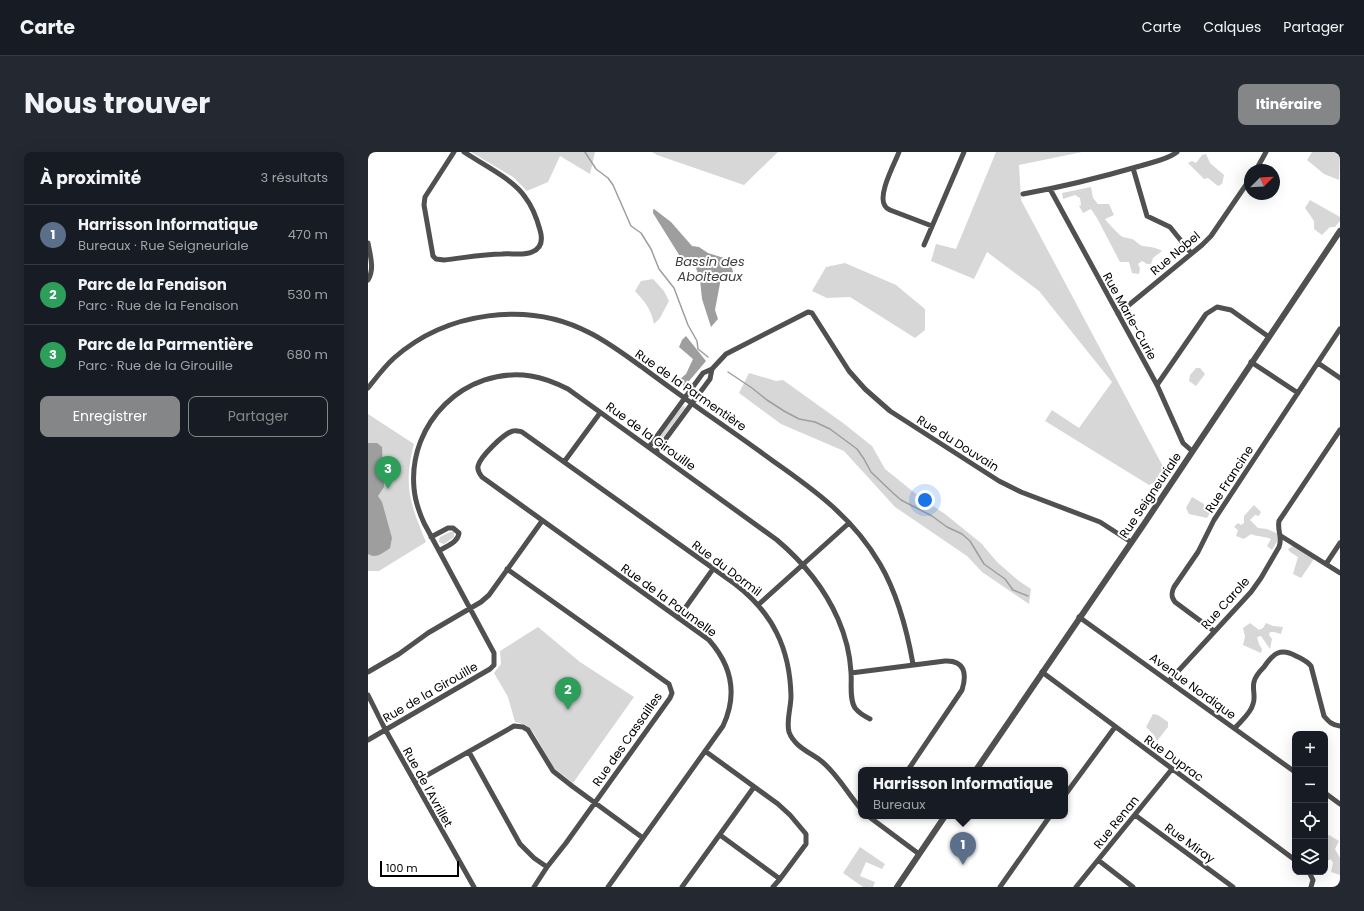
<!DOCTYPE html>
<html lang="fr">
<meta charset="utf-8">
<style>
body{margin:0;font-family:Poppins,sans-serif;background:#242831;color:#f1f3f6}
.controls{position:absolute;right:12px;bottom:12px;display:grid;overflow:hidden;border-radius:8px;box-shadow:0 4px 16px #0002}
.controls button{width:36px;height:36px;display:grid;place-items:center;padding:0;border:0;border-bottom:1px solid #363941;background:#171b24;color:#f1f3f6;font:20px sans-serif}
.compass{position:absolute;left:876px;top:12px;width:36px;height:36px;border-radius:50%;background:#171b24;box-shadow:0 4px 16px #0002;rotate:66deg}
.scale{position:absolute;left:12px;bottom:10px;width:79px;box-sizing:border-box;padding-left:4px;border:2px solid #000;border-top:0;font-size:11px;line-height:14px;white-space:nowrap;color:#000;-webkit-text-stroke:3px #fff;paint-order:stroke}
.you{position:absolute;left:557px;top:348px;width:14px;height:14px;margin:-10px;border:3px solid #fff;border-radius:50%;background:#1a73e8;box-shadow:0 0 0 6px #1a73e833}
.badge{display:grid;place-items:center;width:26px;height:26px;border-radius:50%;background:#858687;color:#fff;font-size:13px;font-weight:700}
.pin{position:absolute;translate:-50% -33px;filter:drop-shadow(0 1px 2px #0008)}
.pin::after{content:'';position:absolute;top:21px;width:14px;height:12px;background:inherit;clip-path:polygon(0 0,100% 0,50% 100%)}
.popup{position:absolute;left:490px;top:615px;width:210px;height:52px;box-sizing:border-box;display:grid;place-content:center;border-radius:8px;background:#171b24;filter:drop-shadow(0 1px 3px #0005);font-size:13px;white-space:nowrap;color:#9ea1a6}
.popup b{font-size:15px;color:#f1f3f6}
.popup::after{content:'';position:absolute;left:50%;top:100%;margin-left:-8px;border:8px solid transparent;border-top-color:#171b24}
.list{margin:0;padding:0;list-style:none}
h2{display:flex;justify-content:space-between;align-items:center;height:52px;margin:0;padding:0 16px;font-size:17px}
h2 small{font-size:13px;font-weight:400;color:#9ea1a6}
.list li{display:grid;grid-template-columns:26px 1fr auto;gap:12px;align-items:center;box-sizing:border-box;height:60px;padding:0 16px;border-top:1px solid #363941}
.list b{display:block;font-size:15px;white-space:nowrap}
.list p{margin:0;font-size:13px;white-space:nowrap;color:#9ea1a6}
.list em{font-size:13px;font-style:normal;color:#9ea1a6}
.actions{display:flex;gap:8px;padding:12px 16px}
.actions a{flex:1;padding:9px 0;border:1px solid #858687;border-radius:8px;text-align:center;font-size:14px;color:#858687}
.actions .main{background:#858687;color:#fff}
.icon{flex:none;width:22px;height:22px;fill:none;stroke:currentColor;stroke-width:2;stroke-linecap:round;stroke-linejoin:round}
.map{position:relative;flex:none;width:972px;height:735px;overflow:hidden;border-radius:8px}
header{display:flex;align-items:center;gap:24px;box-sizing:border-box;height:56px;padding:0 20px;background:#171b24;border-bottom:1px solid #363941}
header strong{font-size:19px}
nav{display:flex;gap:22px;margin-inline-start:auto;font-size:14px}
.intro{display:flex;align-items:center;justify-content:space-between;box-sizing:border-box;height:96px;padding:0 24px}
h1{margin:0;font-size:28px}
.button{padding:10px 18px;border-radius:8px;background:#858687;color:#fff;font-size:14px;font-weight:700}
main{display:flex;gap:24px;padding:0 24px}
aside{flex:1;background:#171b24;border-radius:8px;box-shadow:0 4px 16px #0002}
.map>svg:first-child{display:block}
.green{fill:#d7d7d7}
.water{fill:#9e9e9e}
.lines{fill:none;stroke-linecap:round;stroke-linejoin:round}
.stream{stroke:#9e9e9e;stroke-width:1.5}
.minor{stroke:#505050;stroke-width:5}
.tertiary{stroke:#505050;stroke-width:6}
.labels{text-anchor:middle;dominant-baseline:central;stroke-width:4;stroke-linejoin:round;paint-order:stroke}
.street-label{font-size:12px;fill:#000;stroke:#fff}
.water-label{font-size:13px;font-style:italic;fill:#3f3f3f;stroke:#fff}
</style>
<header>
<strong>Carte</strong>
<nav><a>Carte</a><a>Calques</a><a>Partager</a></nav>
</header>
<div class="intro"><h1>Nous trouver</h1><a class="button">Itinéraire</a></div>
<main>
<aside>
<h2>À proximité<small>3 résultats</small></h2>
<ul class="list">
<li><span class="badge" style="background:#5c6f8a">1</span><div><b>Harrisson Informatique</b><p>Bureaux · Rue Seigneuriale</p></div><em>470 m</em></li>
<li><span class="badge" style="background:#2e9e5b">2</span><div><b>Parc de la Fenaison</b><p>Parc · Rue de la Fenaison</p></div><em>530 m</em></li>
<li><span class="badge" style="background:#2e9e5b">3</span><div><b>Parc de la Parmentière</b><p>Parc · Rue de la Girouille</p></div><em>680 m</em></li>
</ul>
<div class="actions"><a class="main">Enregistrer</a><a>Partager</a></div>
</aside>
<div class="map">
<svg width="972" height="735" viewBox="0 0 972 735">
<rect width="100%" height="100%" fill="#fff"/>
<!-- green -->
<path class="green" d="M103,0H227L222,22L192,4L180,30L159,39L145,25Z
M284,0H410L376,33L289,3Z
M628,0H714L651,13L653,48L800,324L781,333L677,269L684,258L711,276L744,230L671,139L619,100L606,127L563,109L568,92L588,97Z
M944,0H972L971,28L956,22L939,8Z
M838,2L842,11L856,23L854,32L850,34L840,26L836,27L820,11L824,9L828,11L834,3Z
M723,35L725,46L730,52H741L746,63L737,67C739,70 752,84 755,85C758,86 761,86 764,87C768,89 771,93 775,94C782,95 788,95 794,99L785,106L783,112H779L774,109L770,112L772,116L771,122L764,121L761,110H752L729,66L723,57L715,61L711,54L713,53L712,46L707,43L695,47L694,41Z
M942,48L972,65V69L967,75H962L954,83L946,77V69L937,56Z
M477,111L528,133L557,157V178L547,186L482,145L459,146L444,139L458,115Z
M285,127L296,139L301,149L292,166L286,172C283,157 277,150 267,139L273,129Z
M828,216H832L837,222L828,234L821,229L822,223Z
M381,221L408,229L415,228L475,271L504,294L517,317L553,346L577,362L613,391L629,410L651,429L663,437L661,452L614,420L599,404L527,355L476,299L413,272L371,241Z
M315,254H316L317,256L297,283L288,291V290L308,262Z
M0,262L46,292C35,334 42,351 58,390L11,419H0Z
M824,345L836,352V356L842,361L839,366L821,362L818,356Z
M886,353L893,360L891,364L887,363L882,368L890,376L899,377L913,383L904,398L899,394L903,387C897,384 890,385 883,382L876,387L868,384L870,378L866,375L870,371L873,373L876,371V364Z
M82,380H86V385L76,392L71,390V387L72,385Z
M925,394L946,407L933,426L925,422L930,405L922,400L920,397Z
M882,471L891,478L895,476L898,471L905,474L915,475L913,482L906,480H902L901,483L904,487L902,497L893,484L889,485L891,492L894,497L893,501L875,493L877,485L875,476Z
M170,475L212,510L266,545L205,631L186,616L165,580L158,573L147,570L140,545L126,521L133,512L132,499Z
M785,562L790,563L800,570V575L789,589L786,583L778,575Z
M961,683L971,689L967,697L972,706V723L963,720L965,711L963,707L959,709L957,707V686Z
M492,695L517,712L514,717L498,710L492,724L507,730L505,735H495L475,721Z"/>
<!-- water -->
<path class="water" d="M286,57L303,70L324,94L331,95L340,101L356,106L363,112L365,120L363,122L353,126L347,158L350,167L343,175L334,147L332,128L328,116L318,111L313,106L285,61V58Z
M318,184L338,209L316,235L311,228L318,222L325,207L311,195L314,188Z
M0,291H9L14,295L16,335L10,344L14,350L24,386L22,396C15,401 8,407 0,402Z"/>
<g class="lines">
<!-- stream -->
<path class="stream" d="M217,0L228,17L240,26L245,33L263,74L273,81L283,97L291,117L306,136L320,173L329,189L330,197L340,205
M360,220L384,236L399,248L416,259L431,267L447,270L462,277L489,297L496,307L503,320L525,341L533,348L564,364L579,375L594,382L602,389L616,412L637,427L645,438L660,444"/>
<!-- minor -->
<path class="minor" d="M86,0L57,45L56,53L65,104L68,107L76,108C95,106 115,102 134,102C143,101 156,104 164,100C174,96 175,88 172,78C169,67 164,54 157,45C145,27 114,12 96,0
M531,0C527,11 509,43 517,54C518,56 520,57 522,58L564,74
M765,16L779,64L802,75L823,101
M888,18L898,0
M682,37L789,233L815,291L824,299
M655,42C694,35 734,25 772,14C784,10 799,8 809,0
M0,91C2,103 7,117 0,128
M556,93L596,0
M750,162L834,93L843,84L882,27
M883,210L930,241
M950,211L972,226
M789,233L838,162L849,155L863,158L901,185
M0,236C8,226 16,215 26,206C78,160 160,148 222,181C240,190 257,203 274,215C294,230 315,245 336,260C359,276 382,292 405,309C448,339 485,366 512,412C530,443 539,478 545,512
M281,295L335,221L344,217L358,202L440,160L444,161L481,219L497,237L522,259L631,329L653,340L732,370L763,390
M288,300L342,227L344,217
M196,310L232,261
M913,384L972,421
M63,385L80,376H85L91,381C90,391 78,394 71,399
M958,412L972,391
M139,417L301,532L304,541L302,546L198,691L179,715L166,735
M390,453L481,371
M711,465L927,620
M310,466L345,417
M846,479L807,450C803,445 803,441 806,435L830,400L846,368L972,177
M0,520L31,502L60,481L113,450L121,443L174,369
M674,520L927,708
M483,521L577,509C597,508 599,522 594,538L540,618
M801,529L883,440L893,426L911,395C915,384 909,380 911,369L972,278
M0,543L17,577L106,735
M867,576C873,569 883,561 885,552C888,545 884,537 886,530C887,525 892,519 896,515C905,502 912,495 928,504C934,507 939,509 943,514L956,564C961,570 964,573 972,574
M0,588L122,517L126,513V501L56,371C51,360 47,349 46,336C40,271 97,214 163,224C176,226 188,231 200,237L409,388C435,410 456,435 470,467C477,483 482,502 483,520C484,531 481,546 487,556C491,561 496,564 502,567
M337,599L410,652L422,663L438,682V692L412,727L405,735
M101,600L152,692L166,706L179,715
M47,630L146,574L155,575L160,578L185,619L204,634L275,686
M957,641L972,652
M697,643L747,575
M767,663L865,735
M500,664L551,702
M352,683L412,727
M730,708L765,735
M941,720L945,728L943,735
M240,735L355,574C370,542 364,514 341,488L114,325C112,322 109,319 110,314C112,305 136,281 145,279C148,278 150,279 154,280L367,432C405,461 422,497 423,544C423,556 418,569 421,580C426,594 441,600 452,608C469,621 479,641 493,657
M314,735L386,635
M632,735L682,664
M708,735L804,617"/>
<!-- tertiary -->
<path class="tertiary" d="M608,618L776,372L972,79
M529,735L577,664"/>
</g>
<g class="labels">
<!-- street labels -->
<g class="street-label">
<text transform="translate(807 101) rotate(-40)">Rue Nobel</text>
<text transform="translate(762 164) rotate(61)">Rue Marie-Curie</text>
<text transform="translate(323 238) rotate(35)">Rue de la Parmentière</text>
<text transform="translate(283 284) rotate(36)">Rue de la Girouille</text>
<text transform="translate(590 291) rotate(32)">Rue du Douvain</text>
<text transform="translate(861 327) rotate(-57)">Rue Francine</text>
<text transform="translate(782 343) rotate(-56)">Rue Seigneuriale</text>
<text transform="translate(359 416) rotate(37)">Rue du Dormil</text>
<text transform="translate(301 448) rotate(36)">Rue de la Paumelle</text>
<text transform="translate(857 451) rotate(-48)">Rue Carole</text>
<text transform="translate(825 534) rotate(36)">Avenue Nordique</text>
<text transform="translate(62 540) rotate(-30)">Rue de la Girouille</text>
<text transform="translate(259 587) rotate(-55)">Rue des Cassailles</text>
<text transform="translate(806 606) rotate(36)">Rue Duprac</text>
<text transform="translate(60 635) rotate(61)">Rue de l'Avrillet</text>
<text transform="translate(748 670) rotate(-51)">Rue Renan</text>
<text transform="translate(822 691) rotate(36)">Rue Miray</text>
</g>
<!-- water labels -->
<g class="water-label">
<text x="342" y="109">Bassin des<tspan x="342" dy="15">Aboiteaux</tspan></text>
</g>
</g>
</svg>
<div class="controls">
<button>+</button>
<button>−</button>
<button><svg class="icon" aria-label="locate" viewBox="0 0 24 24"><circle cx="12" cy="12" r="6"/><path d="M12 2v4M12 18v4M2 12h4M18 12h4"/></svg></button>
<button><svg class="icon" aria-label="layers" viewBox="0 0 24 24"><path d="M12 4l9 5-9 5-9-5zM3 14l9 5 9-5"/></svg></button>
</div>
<svg class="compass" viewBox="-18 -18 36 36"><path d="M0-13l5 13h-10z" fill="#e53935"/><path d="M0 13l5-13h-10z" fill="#9ea1a6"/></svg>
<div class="scale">100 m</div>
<div class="you"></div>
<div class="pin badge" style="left:595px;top:713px;background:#5c6f8a">1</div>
<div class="popup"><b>Harrisson Informatique</b>Bureaux</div>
<div class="pin badge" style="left:200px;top:558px;background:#2e9e5b">2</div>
<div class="pin badge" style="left:20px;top:337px;background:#2e9e5b">3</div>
</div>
</main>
